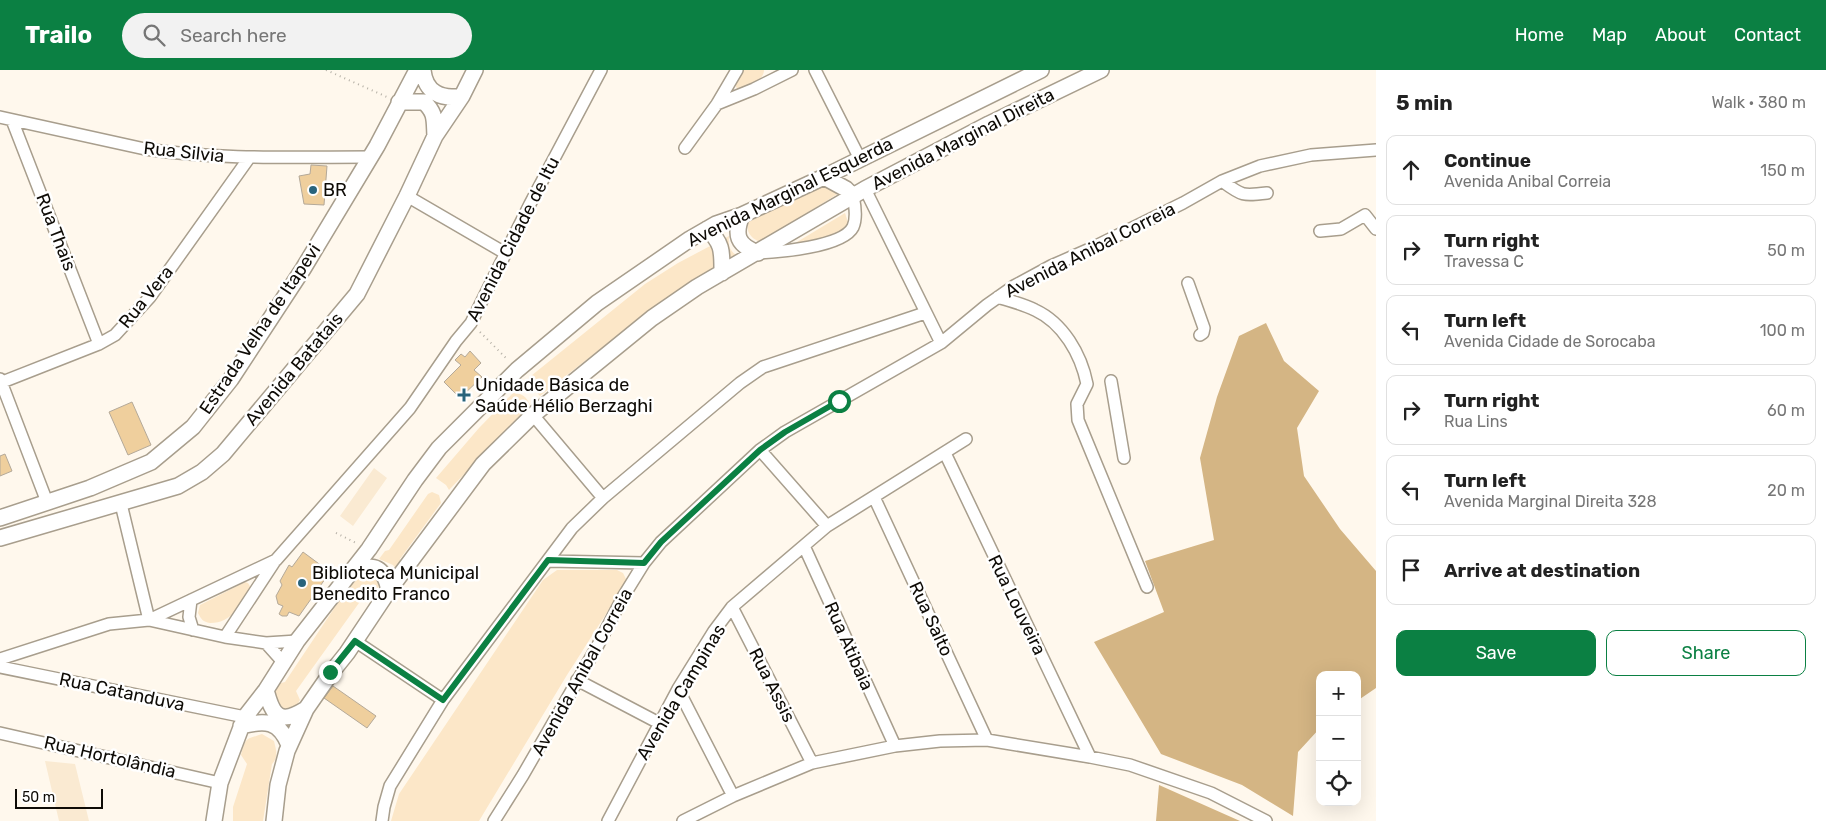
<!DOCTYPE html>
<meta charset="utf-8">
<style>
body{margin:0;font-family:Rubik,sans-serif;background:#f2f2f2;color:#222}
.controls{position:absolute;right:15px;bottom:15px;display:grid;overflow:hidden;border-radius:10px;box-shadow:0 5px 20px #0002}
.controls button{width:45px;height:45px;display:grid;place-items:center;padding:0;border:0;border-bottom:1px solid #e0e0e0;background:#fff;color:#222;font:25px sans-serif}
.scale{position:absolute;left:15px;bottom:12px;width:88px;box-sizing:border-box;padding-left:5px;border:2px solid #0e0b06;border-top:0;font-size:14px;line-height:18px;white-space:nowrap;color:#0e0b06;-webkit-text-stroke:4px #fff;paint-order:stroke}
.stop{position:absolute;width:15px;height:15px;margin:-11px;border:4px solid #0b8043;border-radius:50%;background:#fff}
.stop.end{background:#0b8043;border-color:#fff;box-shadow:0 1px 5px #0008}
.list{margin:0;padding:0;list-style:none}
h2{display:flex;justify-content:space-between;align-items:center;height:65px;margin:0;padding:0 20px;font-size:21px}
h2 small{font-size:16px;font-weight:400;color:#767676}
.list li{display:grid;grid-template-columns:32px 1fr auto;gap:15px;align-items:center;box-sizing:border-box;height:70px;margin:0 10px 10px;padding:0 10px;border:1px solid #e0e0e0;border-radius:10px}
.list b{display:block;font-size:19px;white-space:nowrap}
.list p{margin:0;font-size:16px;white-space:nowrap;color:#767676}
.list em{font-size:16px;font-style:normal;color:#767676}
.actions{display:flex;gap:10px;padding:15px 20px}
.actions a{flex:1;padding:11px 0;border:1px solid #0b8043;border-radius:10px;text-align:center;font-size:18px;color:#0b8043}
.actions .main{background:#0b8043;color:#fff}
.icon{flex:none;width:28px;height:28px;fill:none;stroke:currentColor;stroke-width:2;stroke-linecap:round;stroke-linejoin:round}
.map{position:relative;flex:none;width:1376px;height:751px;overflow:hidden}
header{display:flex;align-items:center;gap:30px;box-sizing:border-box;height:70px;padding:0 25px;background:#0b8043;color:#fff}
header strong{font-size:24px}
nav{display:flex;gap:28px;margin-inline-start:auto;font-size:18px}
.search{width:350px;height:45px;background:#f2f2f2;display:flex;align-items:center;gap:12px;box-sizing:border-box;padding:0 18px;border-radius:28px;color:#767676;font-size:19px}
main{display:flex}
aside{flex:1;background:#fff}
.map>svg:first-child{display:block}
.built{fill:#faead2}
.green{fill:#fce7c8}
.forest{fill:#d4b584}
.building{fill:#efcf9d;stroke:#b4a999}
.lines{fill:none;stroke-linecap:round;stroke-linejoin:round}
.minor-casing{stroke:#a89e8d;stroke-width:14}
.major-casing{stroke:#a89e8d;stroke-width:18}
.path{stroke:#b5b0a6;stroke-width:2;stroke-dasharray:1 4;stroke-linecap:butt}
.minor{stroke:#fff;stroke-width:11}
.major{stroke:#fff;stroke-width:15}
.route{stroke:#0b8043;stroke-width:6}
.poi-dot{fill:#29647c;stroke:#fff;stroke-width:2}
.labels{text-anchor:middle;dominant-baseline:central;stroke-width:5;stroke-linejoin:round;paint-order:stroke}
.street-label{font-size:18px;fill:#0e0b06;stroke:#fff}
.poi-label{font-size:18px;fill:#0e0b06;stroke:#fff;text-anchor:start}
</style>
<header>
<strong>Trailo</strong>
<div class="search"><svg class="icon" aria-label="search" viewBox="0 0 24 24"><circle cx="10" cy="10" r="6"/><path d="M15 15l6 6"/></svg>Search here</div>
<nav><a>Home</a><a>Map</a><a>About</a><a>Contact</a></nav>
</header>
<main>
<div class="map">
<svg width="1376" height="751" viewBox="0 0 1376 751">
<rect width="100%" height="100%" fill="#fff8ed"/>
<!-- built -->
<path class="built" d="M374,398L387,408L353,456L340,446Z
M45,691L75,694L89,751H59Z"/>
<!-- green -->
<path class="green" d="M742,0H764C764,10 750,15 741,20H738L735,15Z
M825,117L839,123L761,172C751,169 746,162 748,152L817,118Z
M845,143L848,152L845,160L822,169L792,175Z
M729,166C728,176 730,183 740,187L693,210L662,231L540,326L526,310L645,214L678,193Z
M513,323C522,323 527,327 530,335L449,420L446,415L436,408L479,358Z
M432,422L439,425L441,433L400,489L402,494L398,501L393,495L379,489L385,481L389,480L428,424Z
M557,500H617L623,503L627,511L567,605L479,751H391L399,724L543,510Z
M366,505C385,509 379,521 370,533L364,526L296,621L300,630C296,638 290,641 281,638L272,622L277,614L285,612L347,519L361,506Z
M245,512L248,513L251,518C240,534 233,553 210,553C203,552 201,549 198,543L200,535Z
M262,664L274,671C276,680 279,687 272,694L263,751H233V737L247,694L241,685C246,666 246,670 262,664Z"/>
<!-- forest -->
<path class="forest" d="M1266,253L1284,291L1319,321L1297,358L1304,406L1340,459L1376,501V618L1357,631V605H1320V658L1298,682L1293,746L1242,715L1161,684L1094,572L1164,542L1145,491L1214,470L1200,388L1217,327L1239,266Z
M1159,715L1240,751H1156Z"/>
<!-- building -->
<path class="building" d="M311,95L327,96L324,135L304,134L299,106L310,104Z
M470,281L481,293L474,300L482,307L460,328L444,312L461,295L455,290L461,284L465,287Z
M132,332L151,375L128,385L109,342Z
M5,384L12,401L0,406V386Z
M303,482L330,502L299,546L289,542L287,546H282L279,544L283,536L278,534L276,526L282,515L280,511L289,495L292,497Z
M333,616L376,646L367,658L324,628Z"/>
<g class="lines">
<defs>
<path id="minor" d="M815,0L860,89
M717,34L754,19L792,0
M0,47L145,79C220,90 295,87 371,87
M12,50L99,274
M685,78L717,34L737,0
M1222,111C1242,126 1243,126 1267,123
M865,119L941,273
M407,126L505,183
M1320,161L1341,159L1365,145L1376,159
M758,183C778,182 843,177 853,157C857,148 855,135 853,126
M1188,213L1204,258L1203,263L1200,265
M998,227C1010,231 1023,234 1035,240C1063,253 1081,284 1087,314L1077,334L1078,350L1147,517
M0,309L47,432
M1111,311L1124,388
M0,313L99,274L115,265L150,227L249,88
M533,345L603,428
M760,380L827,456
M945,383L1090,687
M874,427L987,670
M121,434L149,550
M804,476L895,676
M549,491L644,493
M191,530L189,547L193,560
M732,537L812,693
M149,550L225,567L266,573L297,571
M225,567L275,491
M355,571L443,630
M266,573L283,592
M0,589L109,554L149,550L276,490L410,338L456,271L471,253L530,134L601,0
M0,597L245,647
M577,610L659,653
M678,619L733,726
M0,663L220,713
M382,751L384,737L390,716L443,630L572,458L603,428L740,313L763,297L925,243
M494,751L523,705L598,575L623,527L644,493L661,472L760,380L785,362L941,273L987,235L1014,216L1051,196L1092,178L1183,133L1222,111L1260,96L1311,85L1376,80
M608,751L678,619L714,561L732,537L827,456L966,369
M683,751L733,726L812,693L895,676L940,671L987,670L1090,687L1130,695L1211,723L1266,751"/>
<path id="major" d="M423,0C425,22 441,30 462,26
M399,32H424C436,43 434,50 435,66
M824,107L846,119L853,126
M742,145C734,165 737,175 758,183
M707,159C723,173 722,182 722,203
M0,448L90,418L151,392L193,357L231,309L303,199L377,76L417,0
M0,468L178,416L202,402L223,384L357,224L407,126L435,66L462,26L475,0
M353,499C375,494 384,497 389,520
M266,620C273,647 280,655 306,639
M241,656C265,650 279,650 289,675
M214,751L220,713L245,647L266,620L297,571L369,479L415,410L439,378L517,300L597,233L690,169L716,154L742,145L824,107L1041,0
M274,751L278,715L287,681L306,639L331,603L347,583L389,520L483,394L533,345L652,248L697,217L865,119L989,54L1101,0"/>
</defs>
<!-- minor casing -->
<use href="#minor" class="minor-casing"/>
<!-- major casing -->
<use href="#major" class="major-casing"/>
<!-- path -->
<path class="path" d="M326,0L387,27
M480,262L508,290
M336,463L358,474"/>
<!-- minor -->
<use href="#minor" class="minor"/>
<!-- major -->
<use href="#major" class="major"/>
</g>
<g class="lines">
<!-- route -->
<path class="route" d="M330,602L355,571L443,630L548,490L644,493L661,472L760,380L785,362L839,331"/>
</g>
<!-- markers -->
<g class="poi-dot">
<circle cx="313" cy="120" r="5"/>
<path d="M461.5 317.5h5v5h5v5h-5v5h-5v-5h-5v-5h5z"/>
<circle cx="302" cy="513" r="5"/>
</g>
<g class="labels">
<!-- street labels -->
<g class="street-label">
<text transform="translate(963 69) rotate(-27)">Avenida Marginal Direita</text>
<text transform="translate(184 82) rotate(6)">Rua Silvia</text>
<text transform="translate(790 122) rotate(-26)">Avenida Marginal Esquerda</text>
<text transform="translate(56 162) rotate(69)">Rua Thais</text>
<text transform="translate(513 169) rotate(-63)">Avenida Cidade de Itu</text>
<text transform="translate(1090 180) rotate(-27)">Avenida Anibal Correia</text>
<text transform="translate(146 227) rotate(-51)">Rua Vera</text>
<text transform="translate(260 259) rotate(-56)">Estrada Velha de Itapevi</text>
<text transform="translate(294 299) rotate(-50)">Avenida Batatais</text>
<text transform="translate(1017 535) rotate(64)">Rua Louveira</text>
<text transform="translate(931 549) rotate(65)">Rua Salto</text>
<text transform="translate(849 576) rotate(66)">Rua Atibaia</text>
<text transform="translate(582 602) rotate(-61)">Avenida Anibal Correia</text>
<text transform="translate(772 615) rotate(63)">Rua Assis</text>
<text transform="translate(122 622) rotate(12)">Rua Catanduva</text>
<text transform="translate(681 622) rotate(-59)">Avenida Campinas</text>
<text transform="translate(110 687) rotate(13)">Rua Hortolândia</text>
</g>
<!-- poi labels -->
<g class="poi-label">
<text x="323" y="120">BR</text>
<text x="475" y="315">Unidade Básica de<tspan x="475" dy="21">Saúde Hélio Berzaghi</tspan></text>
<text x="312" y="503">Biblioteca Municipal<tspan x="312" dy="21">Benedito Franco</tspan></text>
</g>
</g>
</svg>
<div class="controls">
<button>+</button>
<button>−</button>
<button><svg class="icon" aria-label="locate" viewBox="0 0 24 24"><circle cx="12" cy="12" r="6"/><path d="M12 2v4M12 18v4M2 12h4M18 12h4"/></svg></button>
</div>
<div class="scale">50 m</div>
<div class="stop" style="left:839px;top:331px"></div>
<div class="stop end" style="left:330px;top:602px"></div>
</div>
<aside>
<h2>5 min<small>Walk · 380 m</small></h2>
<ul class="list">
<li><svg class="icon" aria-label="ahead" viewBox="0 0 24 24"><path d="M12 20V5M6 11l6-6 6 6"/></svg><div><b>Continue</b><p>Avenida Anibal Correia</p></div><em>150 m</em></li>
<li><svg class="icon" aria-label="right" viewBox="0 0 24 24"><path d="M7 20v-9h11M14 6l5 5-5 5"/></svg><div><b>Turn right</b><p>Travessa C</p></div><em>50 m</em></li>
<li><svg class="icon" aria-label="left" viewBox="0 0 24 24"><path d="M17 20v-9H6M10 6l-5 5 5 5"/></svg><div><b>Turn left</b><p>Avenida Cidade de Sorocaba</p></div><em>100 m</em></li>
<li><svg class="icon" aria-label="right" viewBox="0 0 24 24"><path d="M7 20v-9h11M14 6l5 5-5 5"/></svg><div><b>Turn right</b><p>Rua Lins</p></div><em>60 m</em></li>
<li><svg class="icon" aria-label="left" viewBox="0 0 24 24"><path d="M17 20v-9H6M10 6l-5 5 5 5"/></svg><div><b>Turn left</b><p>Avenida Marginal Direita 328</p></div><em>20 m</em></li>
<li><svg class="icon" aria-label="arrive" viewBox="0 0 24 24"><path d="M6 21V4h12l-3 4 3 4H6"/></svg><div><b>Arrive at destination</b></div></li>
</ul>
<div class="actions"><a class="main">Save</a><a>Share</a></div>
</aside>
</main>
